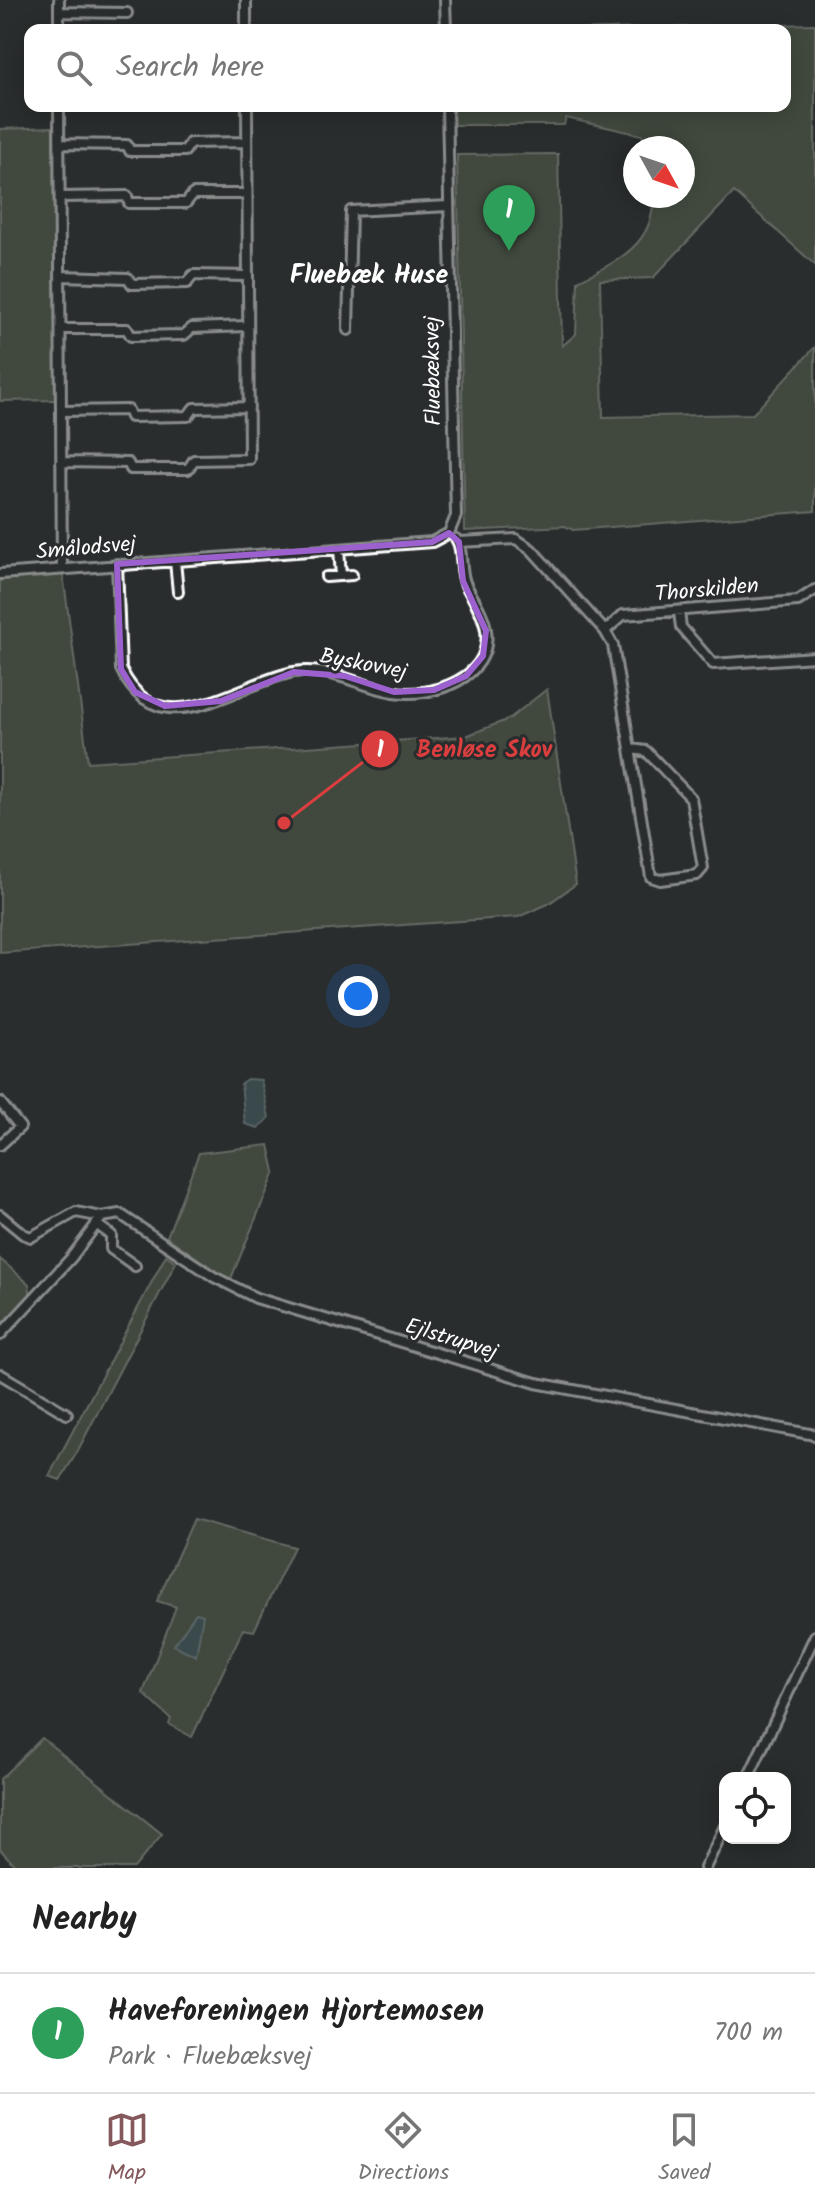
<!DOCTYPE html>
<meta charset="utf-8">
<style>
body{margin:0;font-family:Kalam,sans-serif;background:#f6f6f6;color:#222}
.controls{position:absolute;right:24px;bottom:24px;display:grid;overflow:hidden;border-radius:16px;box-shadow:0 4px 20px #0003}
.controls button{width:72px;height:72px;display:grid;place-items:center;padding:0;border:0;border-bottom:2px solid #e0e0e0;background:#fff;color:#222;font:40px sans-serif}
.compass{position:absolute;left:623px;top:136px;width:72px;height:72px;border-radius:50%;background:#fff;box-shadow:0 4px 20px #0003;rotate:130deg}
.you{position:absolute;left:358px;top:996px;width:28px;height:28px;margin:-20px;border:6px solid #fff;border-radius:50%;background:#1a73e8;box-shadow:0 0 0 12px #1a73e833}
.badge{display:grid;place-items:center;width:52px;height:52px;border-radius:50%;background:#85585c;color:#fff;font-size:26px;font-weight:700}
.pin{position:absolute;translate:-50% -66px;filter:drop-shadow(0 2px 4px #0008)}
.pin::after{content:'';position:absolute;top:42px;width:28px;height:24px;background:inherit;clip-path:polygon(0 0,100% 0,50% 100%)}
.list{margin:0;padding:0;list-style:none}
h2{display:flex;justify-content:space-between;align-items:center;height:104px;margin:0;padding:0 32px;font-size:34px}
h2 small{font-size:26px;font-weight:400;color:#767676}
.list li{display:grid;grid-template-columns:52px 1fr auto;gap:24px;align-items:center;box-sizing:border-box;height:120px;padding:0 32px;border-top:2px solid #e0e0e0}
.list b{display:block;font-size:30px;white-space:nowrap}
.list p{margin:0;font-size:26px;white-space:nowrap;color:#767676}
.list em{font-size:26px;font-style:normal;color:#767676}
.icon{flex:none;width:44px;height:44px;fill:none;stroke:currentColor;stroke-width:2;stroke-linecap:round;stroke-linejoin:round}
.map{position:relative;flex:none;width:815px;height:1868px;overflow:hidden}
.search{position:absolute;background:#fff;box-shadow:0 4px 20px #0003;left:24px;right:24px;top:24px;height:88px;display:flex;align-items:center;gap:20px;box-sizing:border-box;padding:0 28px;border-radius:16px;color:#767676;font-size:30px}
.sheet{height:224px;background:#fff}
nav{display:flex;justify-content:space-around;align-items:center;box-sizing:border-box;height:112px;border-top:2px solid #e0e0e0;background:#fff;font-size:22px;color:#767676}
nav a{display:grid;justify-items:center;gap:4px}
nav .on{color:#85585c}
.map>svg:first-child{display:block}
.green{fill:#5d6a52;stroke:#aeb4a8;stroke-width:2}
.water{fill:#4e6c71;stroke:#95a7aa;stroke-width:2}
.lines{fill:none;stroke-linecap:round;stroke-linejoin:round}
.minor-casing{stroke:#fff;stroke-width:14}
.minor{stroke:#2a2d2e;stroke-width:8}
.marked{fill:none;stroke:#9c61cf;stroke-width:6;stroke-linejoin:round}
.labels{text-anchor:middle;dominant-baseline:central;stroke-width:6;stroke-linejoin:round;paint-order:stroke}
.street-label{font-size:22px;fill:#fff;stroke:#2a2d2e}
.quarter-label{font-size:26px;font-weight:bold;fill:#fff;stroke:#2a2d2e}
.leader{fill:none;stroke:#da3e3e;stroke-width:3}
.callout-dot{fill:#da3e3e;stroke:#2a2d2e;stroke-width:3}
.mark-label{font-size:24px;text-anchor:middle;font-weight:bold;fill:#fff}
.callout-label{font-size:24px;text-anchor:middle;font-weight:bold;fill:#da3e3e;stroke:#2a2d2e;stroke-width:6;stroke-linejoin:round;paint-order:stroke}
</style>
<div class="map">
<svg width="815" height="1868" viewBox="0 0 815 1868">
<rect width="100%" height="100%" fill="#2a2d2e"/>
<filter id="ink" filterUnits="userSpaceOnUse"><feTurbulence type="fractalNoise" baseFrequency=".0125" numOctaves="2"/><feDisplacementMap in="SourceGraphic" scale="16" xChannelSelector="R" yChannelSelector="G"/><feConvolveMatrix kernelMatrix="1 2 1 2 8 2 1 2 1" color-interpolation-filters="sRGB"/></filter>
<g filter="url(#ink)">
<!-- green -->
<path class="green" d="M815,24V265L734,192L653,278L600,280L603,417L753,414L815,347V511L573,530L565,526L465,531L457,155L558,154L562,346L576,334L578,281C616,262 655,245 653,196H683V148H645L642,135L566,118L564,125H452L451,106H785V30H568Z
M53,127L56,400L0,401V129Z
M63,574L88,762L466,736L509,719L547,689L576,884L548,904L518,917L0,953V580Z
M269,1145L275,1172L230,1281L167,1237L199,1153Z
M166,1255L176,1262L76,1454L60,1480L49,1476Z
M0,1259L29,1284L31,1297L0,1327Z
M194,1519L294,1547L254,1631L243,1629L192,1737L169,1724L171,1719L143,1693L176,1607L157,1601Z
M42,1738L162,1834L134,1868H17L0,1849V1779Z"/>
<!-- water -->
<path class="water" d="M247,1079L261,1080L269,1118L258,1128L245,1124L241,1083Z
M196,1613L203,1615L196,1656L174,1645Z"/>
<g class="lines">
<defs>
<path id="minor" d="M59,0V30
M246,0V30
M445,0L446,30
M59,12L127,13
M59,106L62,569
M60,144L127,145L130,151H185L190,143L247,142
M60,197L127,196L129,203H186L193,194H247
M61,276L128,278L132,284L187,283L193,275L248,276
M61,329H127L131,336L184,335L192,328L248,326
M348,330L351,211L449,206
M61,411L128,410L131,417L188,416L194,408L249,407
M61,462L128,463L131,469H188L194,460L249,459L247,106
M459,542L516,539L531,549L605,631L613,645L651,877L660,880L697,875L703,868L691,798L646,751L631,749
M339,549L341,576
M175,561L178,592
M117,564L121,669C159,750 238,682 294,672C331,666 359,687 394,692C433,698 493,678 486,630C484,614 473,599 466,585C459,571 464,550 456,539
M0,574L432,542L449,533L456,516L447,106
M326,577L352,575
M679,612L681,627L713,664L815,657
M605,631L623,615L798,601L815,590
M0,1102L20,1127L0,1145
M0,1215L23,1234L31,1237L76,1212L102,1217L71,1258L0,1335
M102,1217L120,1214L214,1277L256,1298L536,1383L815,1435
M96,1224L111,1235V1249L135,1266
M0,1374L67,1414
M748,1778L815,1636
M705,1868L725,1826"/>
</defs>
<!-- minor casing -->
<use href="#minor" class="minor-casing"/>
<!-- minor -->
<use href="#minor" class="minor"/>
</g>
</g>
<!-- marked area -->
<path d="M0 0H815V1868H0ZM449,533L459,542L463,581L486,631L483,656L466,676L434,690L394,692L345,676L294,672L221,701L165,706L135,692L121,669L117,564L432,542Z" fill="#2a2d2e" fill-opacity=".55" fill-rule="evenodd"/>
<path class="marked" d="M449,533L459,542L463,581L486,631L483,656L466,676L434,690L394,692L345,676L294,672L221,701L165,706L135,692L121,669L117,564L432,542Z"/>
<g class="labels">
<!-- street labels -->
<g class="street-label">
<text transform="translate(434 371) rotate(-91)">Fluebæksvej</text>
<text transform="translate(86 549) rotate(-5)">Smålodsvej</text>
<text transform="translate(707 591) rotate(-5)">Thorskilden</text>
<text transform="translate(363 665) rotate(11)">Byskovvej</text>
<text transform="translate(451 1340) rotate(17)">Ejlstrupvej</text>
</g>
<!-- quarter labels -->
<g class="quarter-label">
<text x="369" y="276">Fluebæk Huse</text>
</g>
</g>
<!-- callouts -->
<path class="leader" d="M284 823L380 749"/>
<g class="callout-dot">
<circle cx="284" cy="823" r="8"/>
<circle cx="380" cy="749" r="20"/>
</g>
<g class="mark-label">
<text x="380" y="757">1</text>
</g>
<g class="callout-label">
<text x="484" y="757">Benløse Skov</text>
</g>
</svg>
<div class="controls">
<button><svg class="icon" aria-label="locate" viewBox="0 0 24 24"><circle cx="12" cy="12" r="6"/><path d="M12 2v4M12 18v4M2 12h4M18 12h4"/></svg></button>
</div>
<svg class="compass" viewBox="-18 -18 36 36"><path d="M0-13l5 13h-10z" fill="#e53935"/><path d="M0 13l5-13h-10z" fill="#767676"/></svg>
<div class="you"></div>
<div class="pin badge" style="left:509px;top:251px;background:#2e9e5b">1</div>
<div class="search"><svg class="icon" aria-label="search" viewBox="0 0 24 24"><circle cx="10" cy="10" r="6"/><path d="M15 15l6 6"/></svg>Search here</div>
</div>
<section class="sheet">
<h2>Nearby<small></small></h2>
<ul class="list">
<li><span class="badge" style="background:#2e9e5b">1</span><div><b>Haveforeningen Hjortemosen</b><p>Park · Fluebæksvej</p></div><em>700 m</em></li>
</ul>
</section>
<nav>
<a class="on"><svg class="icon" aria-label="map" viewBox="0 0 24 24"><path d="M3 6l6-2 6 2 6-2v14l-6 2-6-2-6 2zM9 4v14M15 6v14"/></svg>Map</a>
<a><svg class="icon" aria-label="directions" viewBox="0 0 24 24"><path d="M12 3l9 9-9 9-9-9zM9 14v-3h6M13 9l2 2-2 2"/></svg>Directions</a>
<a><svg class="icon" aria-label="saved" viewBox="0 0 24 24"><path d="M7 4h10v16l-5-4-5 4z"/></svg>Saved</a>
</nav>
